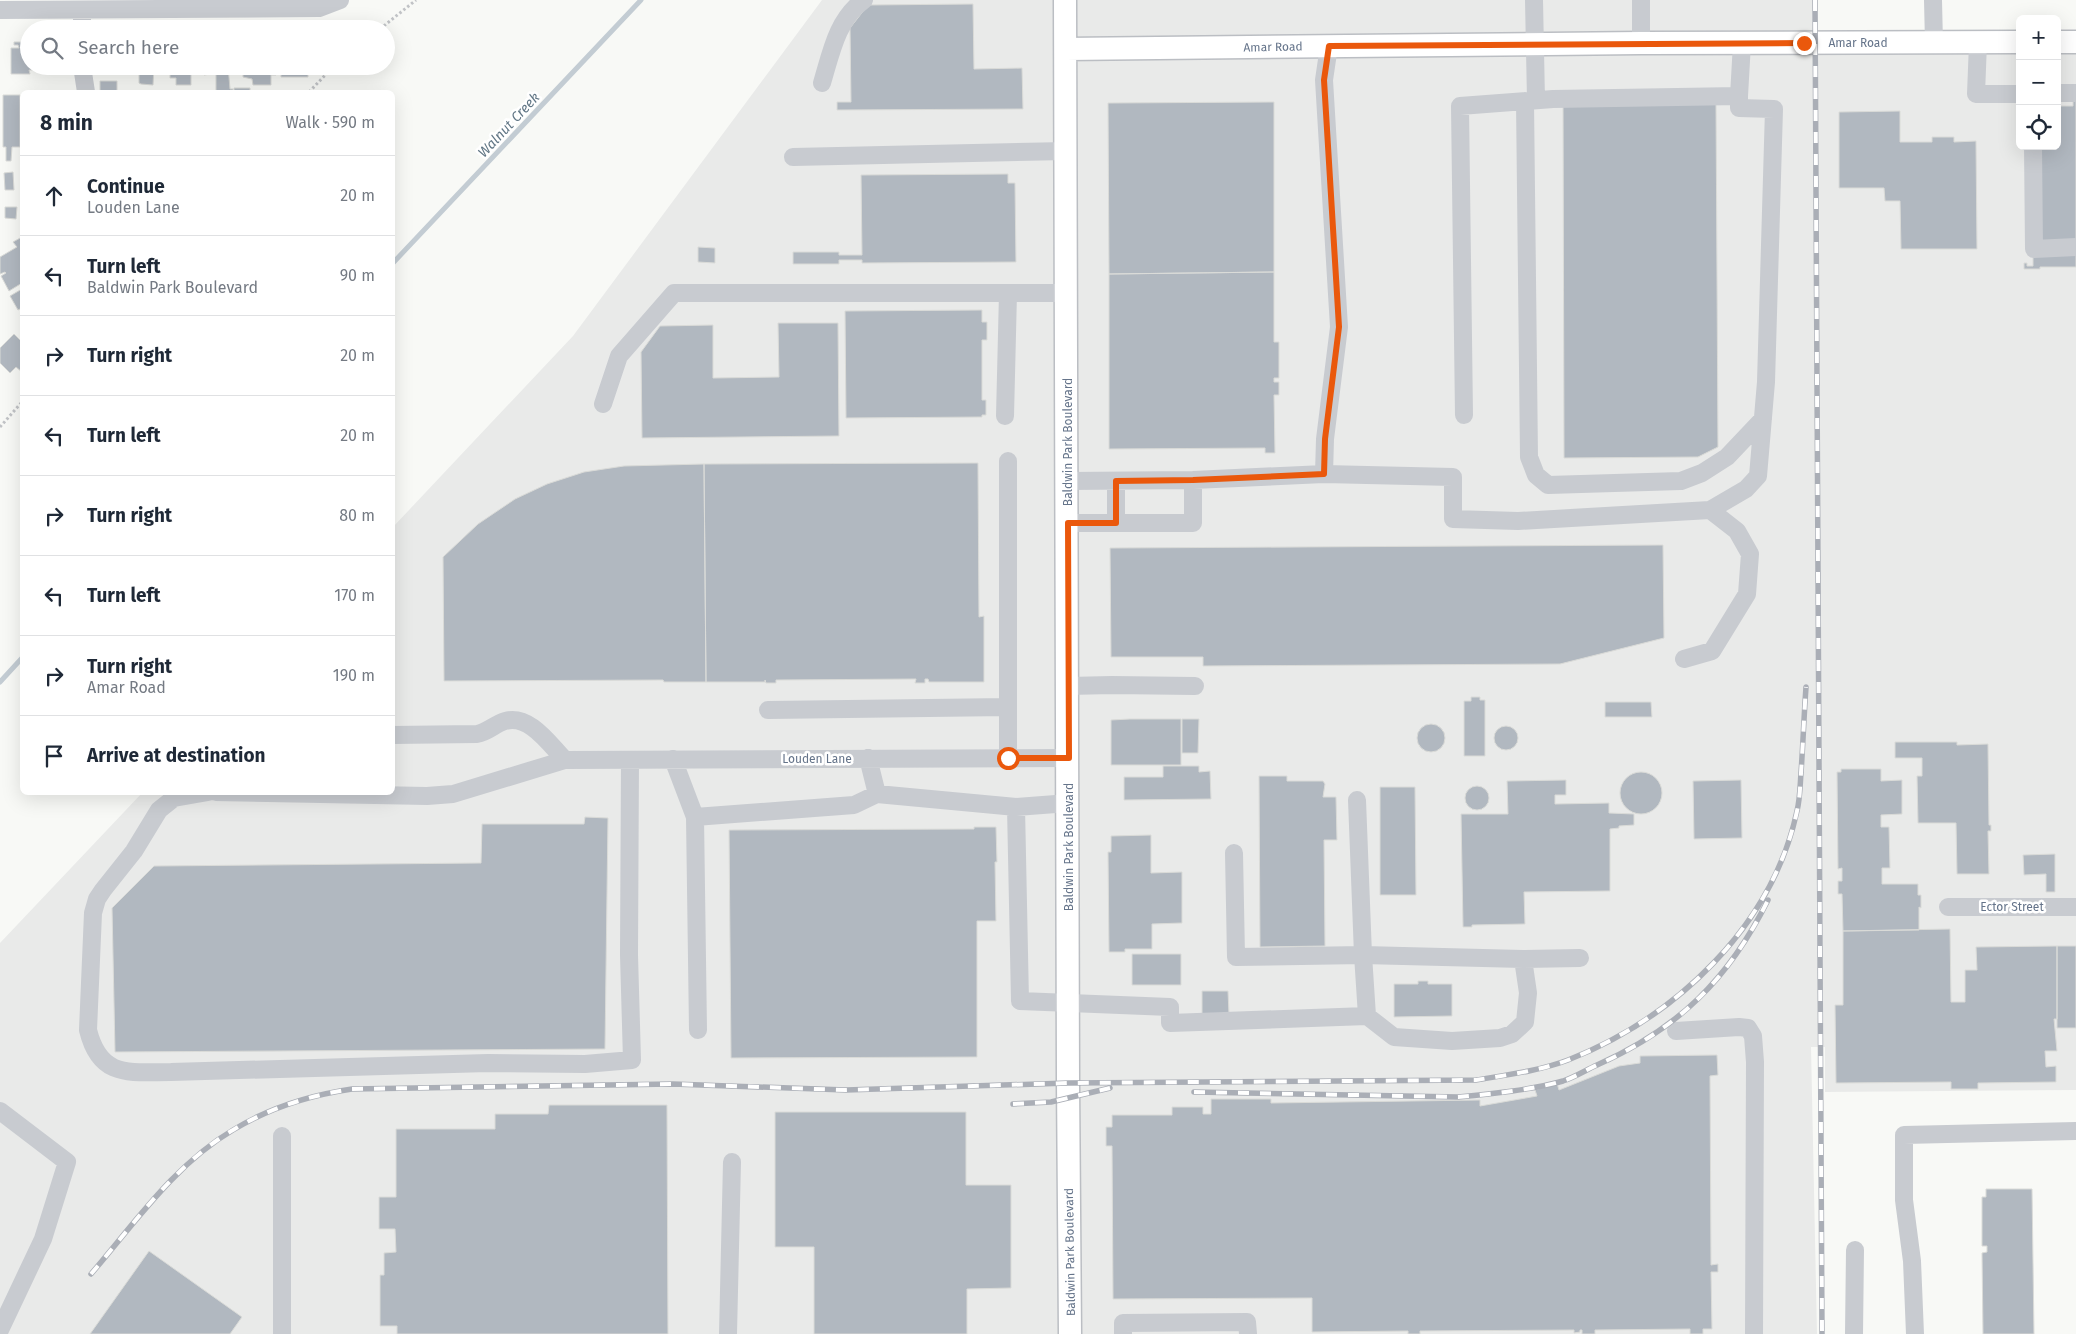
<!DOCTYPE html>
<meta charset="utf-8">
<style>
body{margin:0;font-family:"Fira Sans",sans-serif;background:#f2f2f3;color:#1f2937}
.controls{position:absolute;right:15px;top:15px;display:grid;overflow:hidden;border-radius:8px;box-shadow:0 5px 20px #0002}
.controls button{width:45px;height:45px;display:grid;place-items:center;padding:0;border:0;border-bottom:1px solid #e0e1e3;background:#fff;color:#1f2937;font:25px sans-serif}
.stop{position:absolute;width:15px;height:15px;margin:-11px;border:4px solid #ea580c;border-radius:50%;background:#fff}
.stop.end{background:#ea580c;border-color:#fff;box-shadow:0 1px 5px #0008}
.list{margin:0;padding:0;list-style:none}
h2{display:flex;justify-content:space-between;align-items:center;height:65px;margin:0;padding:0 20px;font-size:21px}
h2 small{font-size:16px;font-weight:400;color:#747a83}
.list li{display:grid;grid-template-columns:32px 1fr auto;gap:15px;align-items:center;box-sizing:border-box;height:80px;padding:0 20px;border-top:1px solid #e0e1e3}
.list b{display:block;font-size:19px;white-space:nowrap}
.list p{margin:0;font-size:16px;white-space:nowrap;color:#747a83}
.list em{font-size:16px;font-style:normal;color:#747a83}
.icon{flex:none;width:28px;height:28px;fill:none;stroke:currentColor;stroke-width:2;stroke-linecap:round;stroke-linejoin:round}
.map{position:relative;flex:none;width:2076px;height:1334px;overflow:hidden}
.search{position:absolute;background:#fff;box-shadow:0 5px 20px #0002;left:20px;top:20px;width:375px;height:55px;display:flex;align-items:center;gap:12px;box-sizing:border-box;padding:0 18px;border-radius:28px;color:#747a83;font-size:19px}
.panel{position:absolute;background:#fff;box-shadow:0 5px 20px #0002;left:20px;top:90px;width:375px;height:705px;border-radius:8px}
.map>svg:first-child{display:block}
.built{fill:#e9eae9}
.lines{fill:none;stroke-linecap:round;stroke-linejoin:round}
.stream{stroke:#c3ccd3;stroke-width:5}
.building{fill:#b1b8c0;stroke:#dadbd8}
.major-casing{stroke:#bbbec3;stroke-width:25}
.path{stroke:#c1c3c6;stroke-width:3;stroke-dasharray:2.5 2.5;stroke-linecap:butt}
.minor{stroke:#c8cbd0;stroke-width:18}
.major{stroke:#fff;stroke-width:22}
.rail-casing{stroke:#aaaeb6;stroke-width:5.5}
.rail{stroke:#fff;stroke-width:4;stroke-dasharray:11;stroke-linecap:butt}
.route{stroke:#ea580c;stroke-width:6}
.labels{text-anchor:middle;dominant-baseline:central;stroke-width:5;stroke-linejoin:round;paint-order:stroke}
.street-label{font-size:12px;fill:#65748a;stroke:#fff}
.water-label{font-size:14px;font-style:italic;fill:#617685;stroke:#fff}
</style>
<div class="map">
<svg width="2076" height="1334" viewBox="0 0 2076 1334">
<rect width="100%" height="100%" fill="#f8f9f6"/>
<!-- built -->
<path class="built" d="M822,0H1816V41L2020,42V146H2057V42L2076,43V1090L1825,1092V1047H1811L1817,1334H0V943L142,793L392,792L393,527L573,336Z"/>
<g class="lines">
<!-- stream -->
<path class="stream" d="M392,264L641,0
M0,682L22,658"/>
</g>
<!-- building -->
<path class="building" d="M973,4L974,69L1022,68L1023,109L837,110V102H851L850,28L868,5Z
M14,42H29V66H37V70H29L30,74H11V48H19L18,45H14Z
M47,66H77L74,70V74H60L59,70L47,71Z
M119,66H154L153,85L141,84L139,83V74H129V71L119,70Z
M166,66H191V85H176V78H170V72H165Z
M203,66H228L230,89H233V92H216V73L204,75Z
M243,66H276V75H271V85H253L252,79L243,77Z
M281,66H313L308,68V77H281Z
M100,81H117V92H100Z
M234,88H250V92H234Z
M3,95H20V147H12L11,161H6V147H3Z
M2073,99H2076V242L2040,243V146H2057V106H2073Z
M1716,101L1718,447L1698,457L1564,458L1563,102Z
M1274,102V272L1109,274L1108,103Z
M1900,111V142H1932V137H1954V142L1976,141L1977,249H1901L1900,201H1885L1884,188H1839V112Z
M13,172L14,190H5L4,173Z
M1008,174V183H1015L1016,262L862,263V260H839V264H793V252H839V255H862L861,175Z
M5,207H17L16,219L5,218Z
M22,237V283L9,291L1,276L6,273L5,272L0,274V257L17,247L13,242Z
M698,247L715,248V263L698,262Z
M2033,253H2076V267H2040V269H2024V263H2027V266H2033Z
M1274,272V342H1279V378H1274V382H1279V395H1274L1275,453H1265V448L1109,449V274Z
M22,289V308L18,310L10,296Z
M982,310V322H987V340H982V400H986V415H982V417L846,418L845,311Z
M778,323H838L839,436L642,438L641,352L660,326L713,325V378L779,377Z
M14,334L22,342V372L16,367L10,373L0,363V348Z
M978,463L979,617L984,616V682H929L928,679H925V683H915L916,679L776,680V683H766L765,680V682H706L704,464Z
M704,464L706,682H664L663,680L444,681L443,557L478,524L515,499L547,484L584,472L624,466Z
M1663,545L1664,638L1560,664L1203,666V657H1111L1110,548Z
M1471,697H1480V700H1485V756H1464V701H1471Z
M1605,702H1651L1652,717H1605Z
M1130,719H1181V765H1111V720Z
M1182,719H1199L1198,753H1182Z
M1417 738a14 14 0 1 1 28 0a14 14 0 1 1-28 0Z
M1494 738a12 12 0 1 1 24 0a12 12 0 1 1-24 0Z
M1895,742H1957V745L1988,744L1989,825H1991V831H1988L1989,874H1957L1956,823H1918L1917,776H1922V758H1895Z
M1163,766H1199V772L1210,771L1211,799L1124,800V777H1163Z
M1841,769H1881V781L1902,780V814L1881,815V827H1889L1890,868H1882V884H1918V895H1921V908L1919,907V930L1843,931L1842,894H1838V881H1842V868L1838,869L1837,772H1841Z
M1620 793a21 21 0 1 1 42 0a21 21 0 1 1-42 0Z
M1259,776H1287V781H1323L1325,784L1323,797H1336L1337,840H1324L1325,946L1260,947Z
M1566,780V795H1555V804L1609,803V813L1634,814V825L1619,826V828L1610,829V891L1524,892L1525,924L1472,925V927H1463L1461,814H1508L1507,781Z
M1741,780L1742,838L1694,839L1693,781Z
M1465 798a12 12 0 1 1 24 0a12 12 0 1 1-24 0Z
M1380,787H1415L1416,895H1380Z
M585,817L608,818L605,1049L115,1052L112,908L154,866L481,863L482,824H584Z
M974,827H996L997,862H995L996,921H977V1057L731,1058L729,830L974,829Z
M1151,835V873L1182,872V923L1152,924V949H1125V952H1109L1108,852H1111V836Z
M2055,854V892H2046V874L2024,875L2023,855Z
M1950,929L1951,1002H1965V970H1977L1976,947L2057,946V1019H2054L2057,1051H2045L2046,1067L2056,1066V1082L1978,1083V1089H1951V1082L1836,1083L1835,1005H1843V931Z
M2057,946H2076V1028H2057Z
M1132,954H1181V985H1132Z
M1418,981H1428V984H1452V1016L1394,1017V984H1418Z
M1202,991H1228L1229,1014H1202Z
M1717,1055L1718,1075L1710,1076L1711,1265L1718,1264V1272H1711L1712,1329H1703V1334H1690V1329L1595,1330V1334H1582V1330H1580V1332L1574,1333V1330L1420,1331V1334H1408V1331L1312,1332V1298L1113,1299L1112,1146H1106V1127H1112V1115H1172V1107H1203V1114H1211V1099H1271V1103L1480,1100V1106L1537,1096L1535,1090L1557,1083L1559,1090L1619,1066L1640,1063V1056Z
M549,1105H667L668,1334H397V1326H380V1275H384V1253L396,1252L395,1229H379V1197H396V1129H495V1114H548Z
M775,1112H966V1185H1011V1288L967,1289V1334H814V1247H775Z
M1986,1189H2032L2034,1334H1983L1982,1253L1987,1252V1246H1982V1197H1986Z
M149,1251L242,1317L230,1334H90Z"/>
<g class="lines">
<defs>
<path id="major" d="M1065,0L1068,1083L1070,1334
M2057,42H2076
M1066,49L1641,43L2020,42"/>
</defs>
<!-- major casing -->
<use href="#major" class="major-casing"/>
<!-- path -->
<path class="path" d="M380,29L416,0
M309,92L334,66
M0,427L22,402"/>
<!-- minor -->
<path class="minor" d="M1534,0L1536,100
M1933,0L1934,43
M0,10L319,8L340,0
M82,29V10
M1641,43V0
M1978,43L1976,94H2020
M82,66L86,92
M822,83C831,53 837,19 864,0
M2057,93H2076
M1525,101L1529,457L1536,475L1548,485L1681,481L1702,473L1727,457L1763,419
M2033,146L2034,249L2076,247
M793,157L1067,151
M603,404L619,356L674,293H1067
M1464,415L1460,106L1553,99L1739,96L1742,43
M1005,416L1008,293
M1008,461V758
M1324,474L1453,477V519L1518,521L1710,510L1746,489L1758,476L1766,382L1774,109L1739,108V96
M1068,481L1193,480L1324,474L1325,439L1339,327L1324,80L1329,46
M1068,523H1193V480
M1116,523V481
M1684,659L1712,651L1747,594L1750,554L1737,531L1710,510
M1068,686L1112,685L1195,686
M768,710L1008,707
M392,735L477,734C488,732 495,724 505,721C530,714 550,745 565,760
M868,758L877,794L1016,807L1020,1001L1170,1007V1023L1367,1016L1363,955L1236,957L1234,853
M673,759L695,817
M208,792L174,798L159,810L134,851L103,890L97,899L93,913L88,1030C100,1079 130,1072 171,1072L488,1063L585,1064L632,1060L629,955L630,760
M216,792L427,796L453,794L565,760L1069,758
M1357,800L1363,955L1523,959L1580,958
M1016,807L1069,803
M1948,907H2076
M1367,1016L1394,1037L1452,1041L1500,1038L1512,1034L1525,1022L1528,993L1523,959
M698,1030L695,817L854,805L877,794
M1676,1031L1739,1027L1748,1028L1753,1036L1755,1062L1754,1334
M0,1111L67,1162L43,1239L0,1330
M282,1334V1136
M728,1334L732,1162
M1123,1334V1323L1247,1322L1248,1334
M1854,1334L1855,1250
M1915,1334L1912,1261L1904,1200V1135L2076,1131"/>
<!-- major -->
<use href="#major" class="major"/>
<defs>
<path id="rail" d="M1815,0L1822,1334
M1194,1092L1458,1097C1490,1094 1532,1090 1563,1081C1575,1077 1586,1070 1597,1065C1678,1029 1729,979 1768,900
M1013,1104L1051,1102L1110,1088
M91,1274C134,1224 175,1164 233,1130C269,1108 311,1095 352,1089L673,1084L846,1090L1068,1083L1476,1080C1506,1075 1539,1071 1568,1060C1675,1018 1772,927 1797,811C1800,799 1800,786 1801,773C1803,744 1804,715 1806,687"/>
</defs>
<!-- rail casing -->
<use href="#rail" class="rail-casing"/>
<!-- rail -->
<use href="#rail" class="rail"/>
</g>
<g class="lines">
<!-- route -->
<path class="route" d="M1008,758H1069L1068,523H1116V481L1193,480L1324,474L1325,439L1339,327L1324,80L1329,46L1804,43"/>
</g>
<g class="labels">
<!-- street labels -->
<g class="street-label">
<text x="1858" y="43">Amar Road</text>
<text transform="translate(1273 47) rotate(-1)">Amar Road</text>
<text transform="translate(1068 442) rotate(-90)">Baldwin Park Boulevard</text>
<text x="817" y="759">Louden Lane</text>
<text transform="translate(1069 847) rotate(-90)">Baldwin Park Boulevard</text>
<text x="2012" y="907">Ector Street</text>
<text transform="translate(1070 1252) rotate(-91)">Baldwin Park Boulevard</text>
</g>
<!-- water labels -->
<g class="water-label">
<text transform="translate(509 125) rotate(-47)">Walnut Creek</text>
</g>
</g>
</svg>
<div class="controls">
<button>+</button>
<button>−</button>
<button><svg class="icon" aria-label="locate" viewBox="0 0 24 24"><circle cx="12" cy="12" r="6"/><path d="M12 2v4M12 18v4M2 12h4M18 12h4"/></svg></button>
</div>
<div class="stop" style="left:1008px;top:758px"></div>
<div class="stop end" style="left:1804px;top:43px"></div>
<div class="search"><svg class="icon" aria-label="search" viewBox="0 0 24 24"><circle cx="10" cy="10" r="6"/><path d="M15 15l6 6"/></svg>Search here</div>
<section class="panel">
<h2>8 min<small>Walk · 590 m</small></h2>
<ul class="list">
<li><svg class="icon" aria-label="ahead" viewBox="0 0 24 24"><path d="M12 20V5M6 11l6-6 6 6"/></svg><div><b>Continue</b><p>Louden Lane</p></div><em>20 m</em></li>
<li><svg class="icon" aria-label="left" viewBox="0 0 24 24"><path d="M17 20v-9H6M10 6l-5 5 5 5"/></svg><div><b>Turn left</b><p>Baldwin Park Boulevard</p></div><em>90 m</em></li>
<li><svg class="icon" aria-label="right" viewBox="0 0 24 24"><path d="M7 20v-9h11M14 6l5 5-5 5"/></svg><div><b>Turn right</b></div><em>20 m</em></li>
<li><svg class="icon" aria-label="left" viewBox="0 0 24 24"><path d="M17 20v-9H6M10 6l-5 5 5 5"/></svg><div><b>Turn left</b></div><em>20 m</em></li>
<li><svg class="icon" aria-label="right" viewBox="0 0 24 24"><path d="M7 20v-9h11M14 6l5 5-5 5"/></svg><div><b>Turn right</b></div><em>80 m</em></li>
<li><svg class="icon" aria-label="left" viewBox="0 0 24 24"><path d="M17 20v-9H6M10 6l-5 5 5 5"/></svg><div><b>Turn left</b></div><em>170 m</em></li>
<li><svg class="icon" aria-label="right" viewBox="0 0 24 24"><path d="M7 20v-9h11M14 6l5 5-5 5"/></svg><div><b>Turn right</b><p>Amar Road</p></div><em>190 m</em></li>
<li><svg class="icon" aria-label="arrive" viewBox="0 0 24 24"><path d="M6 21V4h12l-3 4 3 4H6"/></svg><div><b>Arrive at destination</b></div></li>
</ul>
</section>
</div>
